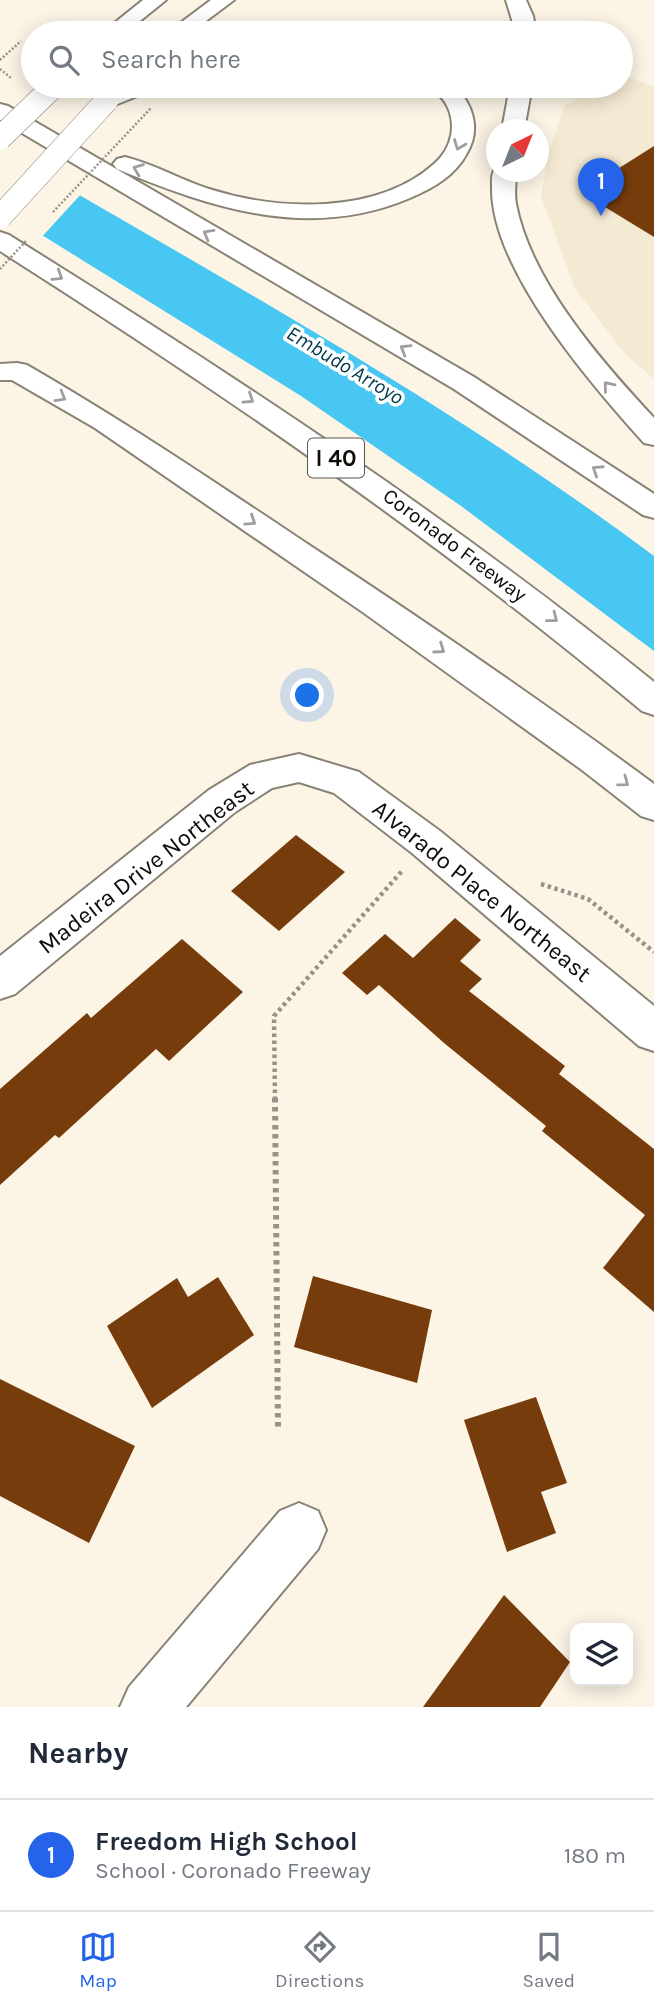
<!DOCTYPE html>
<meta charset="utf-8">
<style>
body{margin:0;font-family:Karla,sans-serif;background:#f2f2f3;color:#1f2937}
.controls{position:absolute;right:21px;bottom:21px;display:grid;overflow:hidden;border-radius:14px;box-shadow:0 4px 18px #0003}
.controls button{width:63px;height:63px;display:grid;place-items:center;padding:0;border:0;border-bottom:2px solid #e0e1e3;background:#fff;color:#1f2937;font:35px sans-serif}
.compass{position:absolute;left:486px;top:119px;width:63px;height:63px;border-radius:50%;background:#fff;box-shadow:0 4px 18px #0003;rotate:43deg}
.you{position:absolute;left:308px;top:696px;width:24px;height:24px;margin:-18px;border:5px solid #fff;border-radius:50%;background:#1a73e8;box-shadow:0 0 0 10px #1a73e833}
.badge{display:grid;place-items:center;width:46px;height:46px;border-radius:50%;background:#2563eb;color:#fff;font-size:23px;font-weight:700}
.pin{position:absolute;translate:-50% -58px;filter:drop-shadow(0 2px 4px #0008)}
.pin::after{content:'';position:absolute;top:37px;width:24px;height:21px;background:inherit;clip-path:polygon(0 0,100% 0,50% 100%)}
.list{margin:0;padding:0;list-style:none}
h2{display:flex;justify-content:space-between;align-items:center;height:91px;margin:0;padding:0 28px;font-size:30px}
h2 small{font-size:23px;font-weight:400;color:#747a83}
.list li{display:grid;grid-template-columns:46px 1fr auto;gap:21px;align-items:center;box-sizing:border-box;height:112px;padding:0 28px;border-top:2px solid #e0e1e3}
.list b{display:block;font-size:26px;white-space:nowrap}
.list p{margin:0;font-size:23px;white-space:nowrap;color:#747a83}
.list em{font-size:23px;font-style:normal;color:#747a83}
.icon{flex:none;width:38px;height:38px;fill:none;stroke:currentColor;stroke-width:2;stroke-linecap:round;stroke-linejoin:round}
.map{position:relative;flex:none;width:654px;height:1707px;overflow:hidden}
.search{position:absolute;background:#fff;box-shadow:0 4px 18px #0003;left:21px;right:21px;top:21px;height:77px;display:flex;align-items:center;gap:18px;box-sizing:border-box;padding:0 24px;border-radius:38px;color:#747a83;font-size:26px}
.sheet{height:203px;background:#fff}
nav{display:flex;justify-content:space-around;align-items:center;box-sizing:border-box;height:98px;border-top:2px solid #e0e1e3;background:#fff;font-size:19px;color:#747a83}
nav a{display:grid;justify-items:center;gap:4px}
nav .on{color:#2563eb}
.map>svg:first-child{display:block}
.built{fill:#f4ead4}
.water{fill:#48c7f2}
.pier{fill:#fcf5e6}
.building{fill:#773c0c}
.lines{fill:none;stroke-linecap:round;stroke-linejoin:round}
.minor-casing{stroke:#898376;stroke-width:4}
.major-casing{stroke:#898376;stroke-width:4}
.highway-casing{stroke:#898376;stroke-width:4}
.path-far2{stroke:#979187;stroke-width:2.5;stroke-dasharray:2 2;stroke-linecap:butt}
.path-far1{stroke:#979187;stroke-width:4.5;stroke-dasharray:3.5 3.5;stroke-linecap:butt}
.path{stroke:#979187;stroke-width:6;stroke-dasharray:4.5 4.5;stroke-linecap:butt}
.minor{fill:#fff;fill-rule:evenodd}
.major{fill:#fff;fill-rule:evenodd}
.highway{fill:#fff;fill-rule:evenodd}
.major-bridge-casing{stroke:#898376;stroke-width:24;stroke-linecap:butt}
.path-bridge{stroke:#979187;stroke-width:2.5;stroke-dasharray:2 2;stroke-linecap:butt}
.major-bridge{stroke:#fff;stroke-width:23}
.oneway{stroke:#9f9e9c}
.labels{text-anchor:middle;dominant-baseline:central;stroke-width:7;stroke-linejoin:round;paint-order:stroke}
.far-water-label{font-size:21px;font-style:italic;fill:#003a4b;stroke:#fff}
.far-street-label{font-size:21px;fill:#0f0c08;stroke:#fff}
.shield{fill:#fff;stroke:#575552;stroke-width:2}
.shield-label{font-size:23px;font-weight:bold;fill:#0f0c08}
.street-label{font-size:24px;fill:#0f0c08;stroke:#fff}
</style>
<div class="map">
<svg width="654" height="1707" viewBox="0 0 654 1707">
<rect width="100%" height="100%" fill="#fcf5e6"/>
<!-- built -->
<path class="built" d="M624,75L654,87V379L626,355L575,289L541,196L549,152L565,105L603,86H621V77Z"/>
<!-- water -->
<path class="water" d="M0,149C221,278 448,402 654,556V651L461,506L301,396L0,209Z"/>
<!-- pier -->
<path class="pier" d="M0,145L82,193L40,239L0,213Z"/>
<!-- building -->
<path class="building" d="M654,146V237L587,196L604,185L597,182Z
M296,835L345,872L279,931L231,891Z
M455,918L481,940L460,961L482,979L469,991L565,1066L559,1074L654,1149V1312L603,1268L645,1215L542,1131L546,1126L444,1043L379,985L367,995L342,973L385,934L413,958Z
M182,939L243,992L169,1061L156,1049L59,1138L55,1135L0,1185V1089L87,1013L91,1018Z
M313,1276L432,1310L417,1383L294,1347Z
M218,1277L254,1335L152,1408L107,1326L177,1278L188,1297Z
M0,1379L135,1446L89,1543L0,1496Z
M536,1397L567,1483L541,1492L556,1533L507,1552L464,1420Z
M504,1595L570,1662L540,1707H423Z"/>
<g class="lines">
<defs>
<path id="minor" d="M299,754L359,772L440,831L654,1006V1051L639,1046L412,853L334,793L299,782L272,788L235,812L15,994L0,999V956L209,790L250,765Z
M299,1503L318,1511L326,1530L318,1549L186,1707H120L129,1687L280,1511Z"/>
<path id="major" d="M143,0H166L125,33H102Z
M211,0H234L190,33H167Z"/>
<path id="highway" d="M506,0H526L533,16L536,33H516Z
M123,86H153L150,91L115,105H99L96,100L99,95Z
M431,86H455C473,105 481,129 467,153C455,176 433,188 410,198C309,241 212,208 117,169L113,164L117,159L125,157C154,164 181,180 209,189C278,211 377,215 434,164C452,149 458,123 445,102C441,96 435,92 431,86Z
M510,86H532L524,130H502Z
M0,104L8,106L474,377L654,494V518L643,515L454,389L0,120Z
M496,167V172H516C516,182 514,194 516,204C531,282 602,362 654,418V445L644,443C591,384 491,269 492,188C492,180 491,174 496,167Z
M0,232L9,235C232,374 450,517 654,682V715L642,711C439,541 223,393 0,251Z
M17,363L27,365C124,421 216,483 309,545C426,622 542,701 654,784V820L641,816L582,770L364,613L95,428L12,380H0V364Z"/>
</defs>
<!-- minor casing -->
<use href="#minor" class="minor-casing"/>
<!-- major casing -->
<use href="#major" class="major-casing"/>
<!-- highway casing -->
<use href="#highway" class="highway-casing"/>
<!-- path-far2 -->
<path class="path-far2" d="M0,60L21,41
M0,69L11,78"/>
<!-- path-far1 -->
<path class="path-far1" d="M541,884L588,899L654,952
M275,1100L274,1016L402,871"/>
<!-- path -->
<path class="path" d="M275,1098L278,1430"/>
<!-- minor -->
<use href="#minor" class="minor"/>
<!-- major -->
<use href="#major" class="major"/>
<!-- highway -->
<use href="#highway" class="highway"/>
<defs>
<path id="major-bridge" d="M0,138L54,86
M0,217L107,100"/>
</defs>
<!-- major-bridge casing -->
<use href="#major-bridge" class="major-bridge-casing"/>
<!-- path-bridge -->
<path class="path-bridge" d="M53,212L151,108
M0,269L26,241"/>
<!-- major-bridge -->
<use href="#major-bridge" class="major-bridge"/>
</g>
<!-- one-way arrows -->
<defs><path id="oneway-chevron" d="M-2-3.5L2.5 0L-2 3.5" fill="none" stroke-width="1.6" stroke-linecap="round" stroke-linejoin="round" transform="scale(1.75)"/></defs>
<g class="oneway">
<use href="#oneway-chevron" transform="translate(459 145) rotate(111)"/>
<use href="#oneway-chevron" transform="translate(138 169) rotate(-158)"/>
<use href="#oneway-chevron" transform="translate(208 234) rotate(-150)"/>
<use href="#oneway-chevron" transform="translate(58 276) rotate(32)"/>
<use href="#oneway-chevron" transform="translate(405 349) rotate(-149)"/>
<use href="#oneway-chevron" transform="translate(608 386) rotate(-129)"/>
<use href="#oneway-chevron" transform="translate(61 397) rotate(30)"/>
<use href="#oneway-chevron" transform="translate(249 399) rotate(34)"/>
<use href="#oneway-chevron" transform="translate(597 470) rotate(-147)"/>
<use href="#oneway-chevron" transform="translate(251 521) rotate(34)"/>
<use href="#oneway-chevron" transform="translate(553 618) rotate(38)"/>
<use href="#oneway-chevron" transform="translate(440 649) rotate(35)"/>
<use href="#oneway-chevron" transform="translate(624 782) rotate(37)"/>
</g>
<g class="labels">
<!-- far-water labels -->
<g class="far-water-label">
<text transform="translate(345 365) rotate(31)">Embudo Arroyo</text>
</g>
<!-- far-street labels -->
<g class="far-street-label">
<text transform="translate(455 545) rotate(37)">Coronado Freeway</text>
</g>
<!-- shield labels -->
<rect class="shield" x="308" y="438.5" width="56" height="39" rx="5"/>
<g class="shield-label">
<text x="336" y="458">I 40</text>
</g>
<!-- street labels -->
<g class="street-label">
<text transform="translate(146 867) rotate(-38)">Madeira Drive Northeast</text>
<text transform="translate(482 891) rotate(39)">Alvarado Place Northeast</text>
</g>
</g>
</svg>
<div class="controls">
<button><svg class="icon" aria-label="layers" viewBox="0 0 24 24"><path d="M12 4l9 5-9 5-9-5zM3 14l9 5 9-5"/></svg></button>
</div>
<svg class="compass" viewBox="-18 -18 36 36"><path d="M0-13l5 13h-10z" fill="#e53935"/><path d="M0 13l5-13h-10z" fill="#747a83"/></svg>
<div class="you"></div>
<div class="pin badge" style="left:601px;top:216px">1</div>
<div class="search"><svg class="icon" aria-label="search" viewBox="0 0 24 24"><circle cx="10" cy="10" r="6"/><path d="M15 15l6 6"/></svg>Search here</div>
</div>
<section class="sheet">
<h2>Nearby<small></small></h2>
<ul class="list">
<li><span class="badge">1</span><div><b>Freedom High School</b><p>School · Coronado Freeway</p></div><em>180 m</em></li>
</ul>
</section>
<nav>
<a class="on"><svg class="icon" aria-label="map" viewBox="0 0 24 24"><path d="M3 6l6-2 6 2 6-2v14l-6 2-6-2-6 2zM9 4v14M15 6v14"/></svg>Map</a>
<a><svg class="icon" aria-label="directions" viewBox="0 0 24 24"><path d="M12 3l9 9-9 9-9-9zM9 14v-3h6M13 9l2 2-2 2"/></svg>Directions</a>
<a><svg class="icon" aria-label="saved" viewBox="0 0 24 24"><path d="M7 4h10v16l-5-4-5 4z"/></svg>Saved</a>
</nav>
